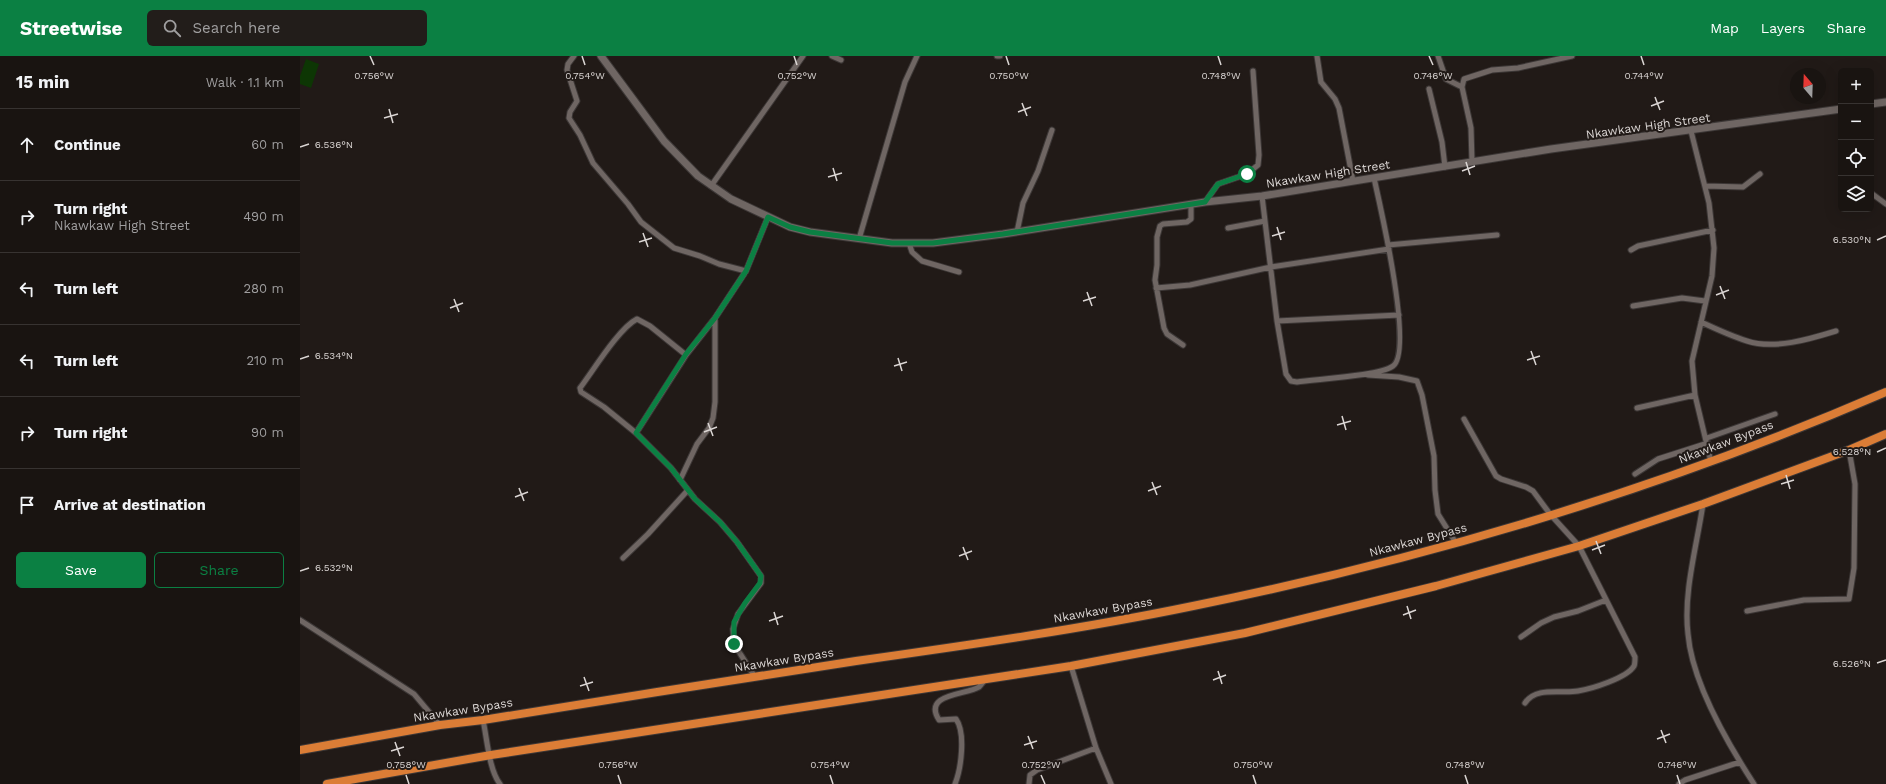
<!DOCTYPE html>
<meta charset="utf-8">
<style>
body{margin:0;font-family:"Work Sans",sans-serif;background:#221d1a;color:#f1f3f6}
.controls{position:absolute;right:12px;top:12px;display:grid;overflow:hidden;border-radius:6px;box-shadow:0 4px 16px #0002}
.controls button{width:36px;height:36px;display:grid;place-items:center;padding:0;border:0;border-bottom:1px solid #373331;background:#191411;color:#f1f3f6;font:20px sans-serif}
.compass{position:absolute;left:1490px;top:12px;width:36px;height:36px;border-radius:50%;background:#191411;box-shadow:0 4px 16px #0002;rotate:341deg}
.stop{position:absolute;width:12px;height:12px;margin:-9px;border:3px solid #0b8043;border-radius:50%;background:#fff}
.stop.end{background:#0b8043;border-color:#fff;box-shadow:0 1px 4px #0008}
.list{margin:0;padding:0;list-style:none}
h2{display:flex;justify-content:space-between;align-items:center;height:52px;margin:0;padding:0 16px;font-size:17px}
h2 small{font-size:13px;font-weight:400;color:#9f9e9f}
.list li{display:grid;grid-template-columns:26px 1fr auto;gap:12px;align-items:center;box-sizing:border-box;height:72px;padding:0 16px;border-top:1px solid #373331}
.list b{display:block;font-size:15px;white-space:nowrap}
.list p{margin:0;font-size:13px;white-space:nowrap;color:#9f9e9f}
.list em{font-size:13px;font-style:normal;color:#9f9e9f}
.actions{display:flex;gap:8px;padding:12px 16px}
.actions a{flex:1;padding:9px 0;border:1px solid #0b8043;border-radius:6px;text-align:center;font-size:14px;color:#0b8043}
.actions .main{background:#0b8043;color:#fff}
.icon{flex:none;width:22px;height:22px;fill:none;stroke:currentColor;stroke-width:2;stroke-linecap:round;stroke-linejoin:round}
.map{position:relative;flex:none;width:1586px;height:728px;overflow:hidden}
header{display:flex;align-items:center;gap:24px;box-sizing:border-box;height:56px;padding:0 20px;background:#0b8043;color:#fff}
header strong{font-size:19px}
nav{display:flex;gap:22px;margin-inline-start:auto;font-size:14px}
.search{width:280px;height:36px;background:#221d1a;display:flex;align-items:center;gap:10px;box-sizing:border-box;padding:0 14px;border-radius:6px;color:#9f9e9f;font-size:15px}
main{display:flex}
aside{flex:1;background:#191411}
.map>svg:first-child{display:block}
.green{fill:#0d3604}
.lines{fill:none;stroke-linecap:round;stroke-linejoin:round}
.minor-casing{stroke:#3c3736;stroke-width:7}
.secondary-casing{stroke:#3c3736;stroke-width:9}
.trunk-casing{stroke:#3c3736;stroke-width:10}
.minor{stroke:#6f6663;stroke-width:5}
.secondary{stroke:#6f6663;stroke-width:7}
.trunk{stroke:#db7d36;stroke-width:8}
.route{stroke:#0b8043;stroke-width:5}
.ticks{fill:none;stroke:#dbd6d4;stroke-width:1.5}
.labels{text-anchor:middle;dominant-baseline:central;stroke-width:4;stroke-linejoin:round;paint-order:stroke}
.street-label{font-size:12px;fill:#dbd6d4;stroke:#211a17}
.ticks-label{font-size:10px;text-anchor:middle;fill:#dbd6d4;stroke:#211a17;stroke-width:4;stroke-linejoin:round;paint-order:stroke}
</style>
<header>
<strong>Streetwise</strong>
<div class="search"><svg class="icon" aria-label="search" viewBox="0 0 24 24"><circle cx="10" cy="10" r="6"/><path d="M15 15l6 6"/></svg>Search here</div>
<nav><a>Map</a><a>Layers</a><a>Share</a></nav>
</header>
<main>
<aside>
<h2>15 min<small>Walk · 1.1 km</small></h2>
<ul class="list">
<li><svg class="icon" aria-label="ahead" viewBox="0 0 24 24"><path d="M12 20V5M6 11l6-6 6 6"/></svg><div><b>Continue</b></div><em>60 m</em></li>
<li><svg class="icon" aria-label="right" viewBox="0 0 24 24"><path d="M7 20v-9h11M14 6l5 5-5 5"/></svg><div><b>Turn right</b><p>Nkawkaw High Street</p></div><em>490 m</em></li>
<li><svg class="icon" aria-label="left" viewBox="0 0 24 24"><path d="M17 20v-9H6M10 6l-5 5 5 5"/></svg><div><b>Turn left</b></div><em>280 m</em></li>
<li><svg class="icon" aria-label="left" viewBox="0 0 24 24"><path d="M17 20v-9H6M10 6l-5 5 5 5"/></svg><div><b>Turn left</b></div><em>210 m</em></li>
<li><svg class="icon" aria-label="right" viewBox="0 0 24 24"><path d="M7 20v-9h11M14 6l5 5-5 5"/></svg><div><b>Turn right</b></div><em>90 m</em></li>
<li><svg class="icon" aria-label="arrive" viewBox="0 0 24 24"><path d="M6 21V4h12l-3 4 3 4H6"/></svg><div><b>Arrive at destination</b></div></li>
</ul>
<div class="actions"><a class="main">Save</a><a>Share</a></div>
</aside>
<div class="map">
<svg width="1586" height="728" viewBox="0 0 1586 728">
<rect width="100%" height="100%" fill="#211a17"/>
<!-- green -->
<path class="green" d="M6,3L19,8L11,32L0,28V20Z"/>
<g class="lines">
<defs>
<path id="minor" d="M274,0L268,8L267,14L277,45L270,56L269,62L280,79L293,107L328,148L341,166L374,192L400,200L419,208L446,215
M532,0L541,4
M697,0H700
M1017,0L1021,26L1035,43L1039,52L1053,125
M1138,0L1146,23L1162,31
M1129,33L1142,86L1145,111
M1391,75L1409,147L1414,192L1412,220L1392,305L1395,339L1411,406
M1172,106L1171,72L1162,31L1164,23L1192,14L1218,12L1272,0
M411,130L503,0
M1405,130L1443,131L1460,118
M1571,137L1586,148
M962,140L977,265L986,318L991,325L997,326C1016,323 1080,320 1093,310C1114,295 1080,149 1074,122
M905,146L918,128L947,118L958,109L959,99L953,15
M928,172L965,165
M717,176L723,147L738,115L752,74
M559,183L605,26L617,0
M609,187L612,196L622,205L659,216
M1088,189L1197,179
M1331,194L1338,190L1413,174
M856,232L890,229L971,211L1089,193
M1333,250L1382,242L1405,245
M977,265L1099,259
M1401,266C1416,273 1431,280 1447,285C1474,294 1510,283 1536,275
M883,289L867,278L864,272L855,224L857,209V181L860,170L863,168L887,166L891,163V148
M1068,319L1099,321L1117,325L1122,339L1134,400L1135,434L1138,458L1156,487
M1337,352L1395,339
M1164,363L1196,420L1201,423L1226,431L1233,435L1250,458L1279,490L1335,601C1335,604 1335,608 1334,610C1327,622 1291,633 1278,635C1261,638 1236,630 1225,647
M336,377L304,351L281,336L280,332C293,315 319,272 337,263L350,270L386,299
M1407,382L1475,358
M1335,418L1358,403L1408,387
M380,424L397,388L409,372L413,362L415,346V262
M1403,448C1397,489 1383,537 1388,578C1392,626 1428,688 1454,728
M323,502L348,478L388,434
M1447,555L1504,544L1549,543L1554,512L1555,428L1549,394
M0,564L114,638L140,669
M1221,581L1241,567L1254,561L1278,555L1306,544
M771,610L796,692L811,728
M455,621L434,588L433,573L438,558L461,527V520L437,486L420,466L395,443L371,412L336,377L386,299L415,262L446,215L468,161
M183,664C187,682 189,714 200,728
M655,728C661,713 666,677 656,663L639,664C622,637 667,639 679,631C681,629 683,626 685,624
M729,728L730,719L737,714L796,692
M1379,728L1385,724L1440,706"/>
<path id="secondary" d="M301,0L364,85L398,120L431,143L490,171L510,176L592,187H633L703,178L905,146L962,140L1251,93L1541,53
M1571,48L1586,46"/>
<path id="trunk" d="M0,694L140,669L183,664C307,644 432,624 556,605C669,589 782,573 893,550C1130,502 1364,432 1586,336
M27,728L191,699L771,610L945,577L1136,530L1279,490L1403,448L1549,394L1586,378"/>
</defs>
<!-- minor casing -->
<use href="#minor" class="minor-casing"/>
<!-- secondary casing -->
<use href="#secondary" class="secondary-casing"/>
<!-- trunk casing -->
<use href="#trunk" class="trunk-casing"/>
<!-- minor -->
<use href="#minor" class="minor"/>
<!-- secondary -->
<use href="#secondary" class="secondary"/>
<!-- trunk -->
<use href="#trunk" class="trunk"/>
</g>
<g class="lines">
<!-- route -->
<path class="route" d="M434,588V566L445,547L460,527L461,520L437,486L420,466L395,443L371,412L336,377L386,298L415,262L446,215L468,161L490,171L510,176L592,187H633L703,178L905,146L918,128L947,118"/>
</g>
<!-- ticks -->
<path class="ticks" d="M70,0L74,9M282,0L285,9M494,0L497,9M706,0L709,9M918,0L921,9M1129,0L1133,9M1341,0L1344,9M1355,41L1360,54M722,47L727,60M1351,50L1364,45M89,53L93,67M718,56L731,51M84,62L98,58M0,91L9,88M1166,106L1170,119M533,112L537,125M1162,115L1175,110M528,121L542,117M977,171L981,184M343,177L348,191M972,180L985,176M1577,184L1586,180M339,186L352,182M1420,230L1425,243M787,236L792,250M1416,239L1429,234M154,243L159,256M783,245L796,241M150,252L163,247M1231,295L1236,309M598,302L602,315M0,303L9,300M1227,304L1240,300M594,310L607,306M1042,360L1046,374M408,367L413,380M1037,369L1051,365M404,376L417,371M1577,396L1586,392M1486,419L1490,433M852,426L857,439M1481,428L1494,424M219,432L224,445M848,435L861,430M215,441L228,436M1296,485L1301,498M663,491L668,504M1292,494L1305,489M659,500L672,495M0,515L9,512M1107,550L1111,563M474,556L478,569M1103,559L1116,554M469,565L483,560M1577,607L1586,604M918,615L922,628M284,621L289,635M913,624L926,619M280,630L293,626M1361,674L1366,687M728,680L733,693M1357,683L1370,678M95,686L100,700M724,689L737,685M91,695L104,691M106,719L109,728M318,719L321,728M530,719L533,728M741,719L745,728M953,719L956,728M1165,719L1168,728M1377,719L1380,728"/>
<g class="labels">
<!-- street labels -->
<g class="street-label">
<text transform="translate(1348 70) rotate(-8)">Nkawkaw High Street</text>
<text transform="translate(1028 118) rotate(-9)">Nkawkaw High Street</text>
<text transform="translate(1426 386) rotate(-21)">Nkawkaw Bypass</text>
<text transform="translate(1118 484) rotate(-15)">Nkawkaw Bypass</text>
<text transform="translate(803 554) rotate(-10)">Nkawkaw Bypass</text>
<text transform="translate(484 604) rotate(-9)">Nkawkaw Bypass</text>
<text transform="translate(163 654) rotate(-9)">Nkawkaw Bypass</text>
</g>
</g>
<g class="ticks-label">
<text x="1344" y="23">0.744°W</text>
<text x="74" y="23">0.756°W</text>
<text x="285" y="23">0.754°W</text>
<text x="497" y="23">0.752°W</text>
<text x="709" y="23">0.750°W</text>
<text x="921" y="23">0.748°W</text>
<text x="1133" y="23">0.746°W</text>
<text x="34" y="92">6.536°N</text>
<text x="1552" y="187">6.530°N</text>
<text x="34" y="303">6.534°N</text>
<text x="1552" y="399">6.528°N</text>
<text x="34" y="515">6.532°N</text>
<text x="1552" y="611">6.526°N</text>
<text x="106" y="712">0.758°W</text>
<text x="318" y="712">0.756°W</text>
<text x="530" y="712">0.754°W</text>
<text x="741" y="712">0.752°W</text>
<text x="953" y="712">0.750°W</text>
<text x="1165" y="712">0.748°W</text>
<text x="1377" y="712">0.746°W</text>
</g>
</svg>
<div class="controls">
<button>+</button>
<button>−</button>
<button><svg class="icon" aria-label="locate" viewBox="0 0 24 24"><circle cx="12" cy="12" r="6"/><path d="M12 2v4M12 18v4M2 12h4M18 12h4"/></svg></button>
<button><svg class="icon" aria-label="layers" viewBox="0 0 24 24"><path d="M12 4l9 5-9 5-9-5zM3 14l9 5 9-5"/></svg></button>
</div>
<svg class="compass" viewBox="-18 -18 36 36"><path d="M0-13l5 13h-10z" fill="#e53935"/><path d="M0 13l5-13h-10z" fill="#9f9e9f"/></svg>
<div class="stop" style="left:947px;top:118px"></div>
<div class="stop end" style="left:434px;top:588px"></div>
</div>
</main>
